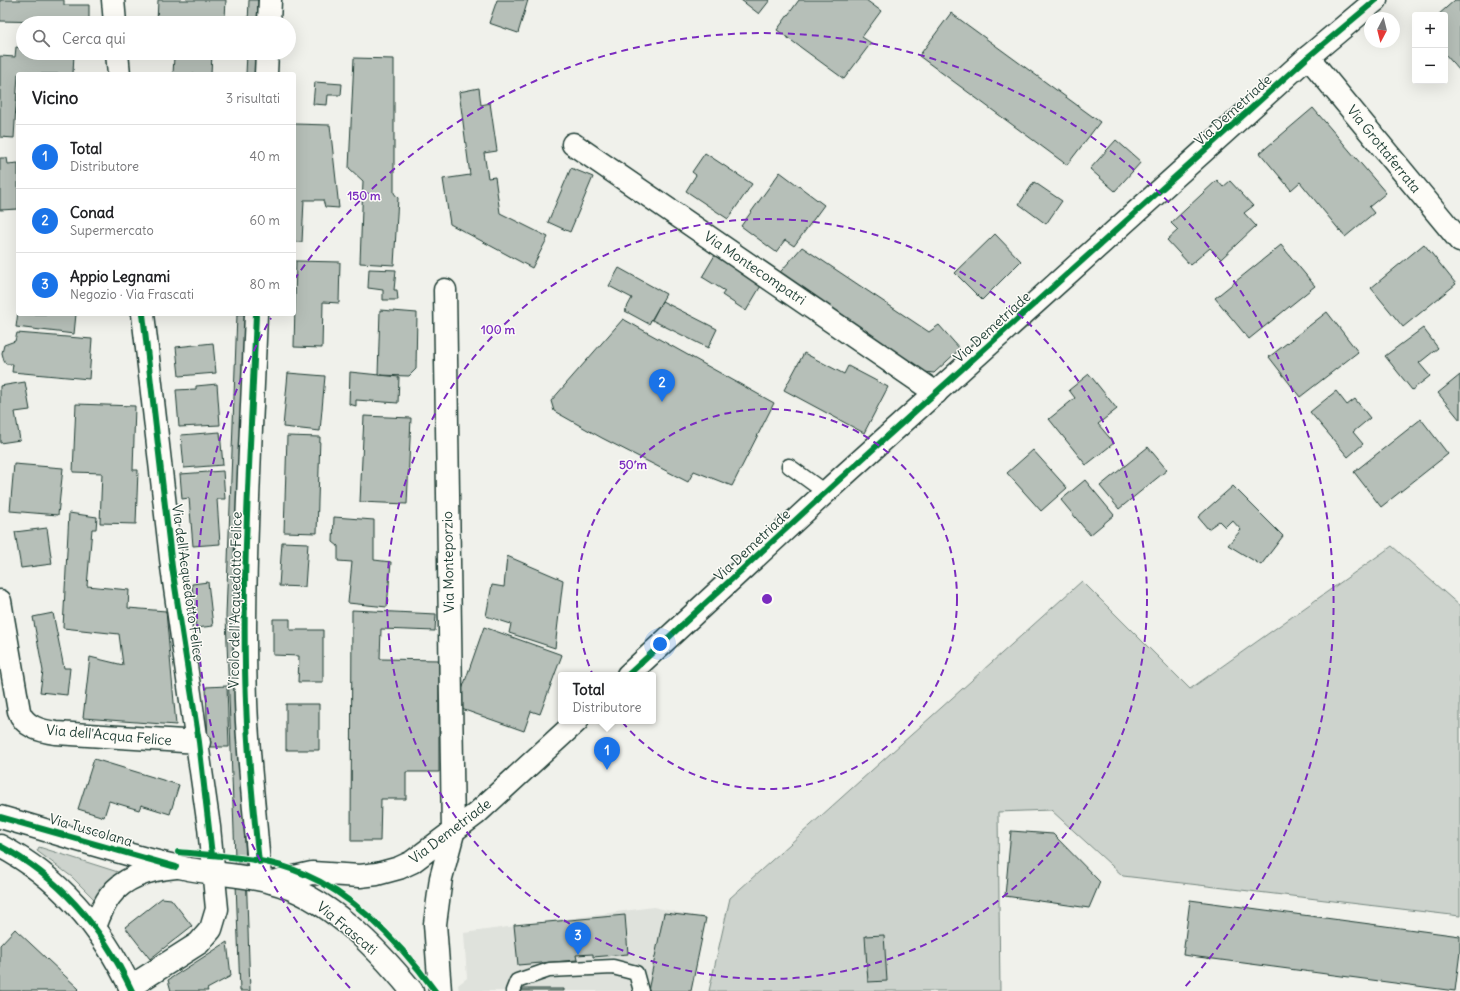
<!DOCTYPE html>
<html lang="it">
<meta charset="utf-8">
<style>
body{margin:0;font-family:Delius,sans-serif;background:#f6f6f6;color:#202124}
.controls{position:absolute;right:12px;top:12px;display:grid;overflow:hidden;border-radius:4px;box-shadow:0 4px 16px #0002}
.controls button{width:36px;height:36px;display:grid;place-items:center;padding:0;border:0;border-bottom:1px solid #e0e0e0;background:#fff;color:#202124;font:20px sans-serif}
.compass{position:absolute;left:1364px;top:12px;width:36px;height:36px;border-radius:50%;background:#fff;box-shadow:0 4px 16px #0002;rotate:187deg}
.you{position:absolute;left:660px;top:644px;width:14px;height:14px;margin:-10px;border:3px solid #fff;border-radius:50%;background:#1a73e8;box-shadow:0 0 0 6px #1a73e833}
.badge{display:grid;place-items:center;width:26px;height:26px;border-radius:50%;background:#1a73e8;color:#fff;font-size:13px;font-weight:700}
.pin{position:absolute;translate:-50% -33px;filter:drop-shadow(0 1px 2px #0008)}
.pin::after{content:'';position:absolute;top:21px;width:14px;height:12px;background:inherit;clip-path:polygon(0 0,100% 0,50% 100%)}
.popup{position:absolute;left:558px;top:672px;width:98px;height:52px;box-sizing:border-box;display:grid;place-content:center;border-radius:4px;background:#fff;filter:drop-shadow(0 1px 3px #0005);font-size:13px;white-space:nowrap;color:#757577}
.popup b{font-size:15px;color:#202124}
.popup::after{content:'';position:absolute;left:50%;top:100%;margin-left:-8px;border:8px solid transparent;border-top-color:#fff}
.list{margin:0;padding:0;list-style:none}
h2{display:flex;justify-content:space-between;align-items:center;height:52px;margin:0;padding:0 16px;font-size:17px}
h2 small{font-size:13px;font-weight:400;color:#757577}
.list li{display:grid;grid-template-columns:26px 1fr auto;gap:12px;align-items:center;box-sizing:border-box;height:64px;padding:0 16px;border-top:1px solid #e0e0e0}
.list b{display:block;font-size:15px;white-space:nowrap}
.list p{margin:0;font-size:13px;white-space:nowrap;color:#757577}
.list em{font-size:13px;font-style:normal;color:#757577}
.icon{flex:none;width:22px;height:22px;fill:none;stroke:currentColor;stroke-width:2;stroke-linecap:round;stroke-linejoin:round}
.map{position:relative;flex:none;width:1460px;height:991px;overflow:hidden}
.search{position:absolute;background:#fff;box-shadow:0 4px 16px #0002;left:16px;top:16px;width:280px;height:44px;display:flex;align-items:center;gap:10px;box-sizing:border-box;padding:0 14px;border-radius:22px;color:#757577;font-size:15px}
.panel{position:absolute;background:#fff;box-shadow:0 4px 16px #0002;left:16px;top:72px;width:280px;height:244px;border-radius:4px}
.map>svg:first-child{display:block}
.built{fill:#dfe2dc}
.green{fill:#cdd3cd;stroke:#768880}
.building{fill:#b6bfb8;stroke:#1f3d34}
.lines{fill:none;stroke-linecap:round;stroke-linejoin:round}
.lane-casing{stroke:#1f3d34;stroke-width:17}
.street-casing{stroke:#1f3d34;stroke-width:25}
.secondary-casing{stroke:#1f3d34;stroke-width:25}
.primary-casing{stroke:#1f3d34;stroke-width:25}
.lane{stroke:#fdfcf7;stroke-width:14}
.street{stroke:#fdfcf7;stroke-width:22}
.secondary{stroke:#fdfcf7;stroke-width:22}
.primary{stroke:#fdfcf7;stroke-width:22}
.cycleway-casing{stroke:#fdfcf7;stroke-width:8}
.cycleway{stroke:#00873e;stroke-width:6}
.ring{fill:none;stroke:#7b2cbf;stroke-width:2;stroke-dasharray:7 5}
.labels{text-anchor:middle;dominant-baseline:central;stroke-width:3;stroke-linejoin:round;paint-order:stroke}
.street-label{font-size:14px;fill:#1f3d34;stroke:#fdfcf7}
.centre{fill:#7b2cbf;stroke:#fdfcf7;stroke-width:2}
.ring-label{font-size:12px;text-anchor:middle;font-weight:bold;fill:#7b2cbf;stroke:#fdfcf7;stroke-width:3;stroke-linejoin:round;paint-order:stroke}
</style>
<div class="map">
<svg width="1460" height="991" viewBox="0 0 1460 991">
<rect width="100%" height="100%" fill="#f0f1eb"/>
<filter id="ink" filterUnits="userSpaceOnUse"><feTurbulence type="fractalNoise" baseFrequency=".025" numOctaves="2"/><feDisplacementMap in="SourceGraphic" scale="8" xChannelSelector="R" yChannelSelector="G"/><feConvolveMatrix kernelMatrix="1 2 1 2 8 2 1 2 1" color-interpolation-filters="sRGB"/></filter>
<g filter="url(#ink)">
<!-- built -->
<path class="built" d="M653,907L698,917L683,991H459L458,985L467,978L464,933Z"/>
<!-- green -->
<path class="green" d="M1392,546L1460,606V916L1123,876L1051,810L998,812L1000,991H709L730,898L1082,581L1190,689Z
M39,847L121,873L107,882L95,900L72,877L37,851Z"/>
<!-- building -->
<path class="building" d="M0,0H64V5H89V23L0,21Z
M158,0H226L225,18L193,16V23H157Z
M249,0H258L257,23H248Z
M497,0H528L518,33L489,23Z
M741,0H770L759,14Z
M799,0H866L881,11L862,37L871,43L844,79L777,30Z
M1455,0H1460V71L1445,54V15H1438Z
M951,13L1100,122L1067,165L919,56Z
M16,47L23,48V53H74L73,74H18L14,138L0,137V56L15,57Z
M167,53H212L211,74H173L174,57L167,56Z
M247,53H256L255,74H246Z
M354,58L394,59V193L398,198L394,265L360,263L363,181L349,168Z
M315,82L342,84L341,95H328L327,105L313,104Z
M479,88L481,105L490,103L497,151L484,153L488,178L495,177L500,213L548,237L532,268L450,224L443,179L470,175L459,92Z
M1313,108L1386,193L1369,207L1374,213L1345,237L1300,182L1291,190L1260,153Z
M294,124L330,125L339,208L325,207L323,200H304L302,242H294Z
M1116,140L1141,162L1115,191L1090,169Z
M705,153L752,184L728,219L686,191L696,175L692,172Z
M0,158H7L8,164L18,163V209L0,210Z
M571,168L593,177L570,232L548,222Z
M780,172L824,205L794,246L785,240L776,252L741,226Z
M1217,180L1223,187L1230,181L1253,206L1244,213L1256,226L1221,259L1210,248L1190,265L1167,240L1178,230L1171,223Z
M1034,182L1062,201L1046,224L1019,204Z
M995,234L1021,261L982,300L955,273Z
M1424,244L1456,284L1403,327L1371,288Z
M1281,245L1315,286L1249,339L1215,298Z
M802,247L929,332L939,325L960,349L934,373L924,372L776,277Z
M715,255L762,284L746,311L722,295L725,291L702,277Z
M296,261L340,262L339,303L323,302L322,348L294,347Z
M619,268L666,294L649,324L625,311L632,298L609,286Z
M369,269L396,270L394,290H397L398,300H383V290L368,288Z
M662,301L717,329L708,348L652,320Z
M380,310L417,313L416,369L409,376L378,375Z
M18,312V314H76L74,334L16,327Z
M1327,312L1358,352L1300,397L1269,357Z
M237,314H247L244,807L250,991H240L226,616Z
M623,319L774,403L732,486L694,471L688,482L602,438L554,411L551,401Z
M1423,328L1438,348L1419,363L1430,376L1412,390L1385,356Z
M17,333L92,339L89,379L12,372L13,364H6L4,361L2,353L4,345L15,341Z
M213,343L216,373L179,376L176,347Z
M804,353L844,374L848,366L888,387L864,433L784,390Z
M350,372L399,377L398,403L356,400V406L349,404Z
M288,373L325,376L320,431L283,427Z
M1089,374L1117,409L1098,424L1114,443L1086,465L1049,419L1075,398L1069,390Z
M1460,375V420L1438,393Z
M25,382L30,410L15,412L20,440L0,443V386Z
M217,384L220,425L179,427L176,390L196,389V386Z
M1336,391L1347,405L1355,399L1370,418L1353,432L1363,444L1348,457L1310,412Z
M76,404L135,406L133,470H138L136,524L100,523L102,473L73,472Z
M364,416L411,418L407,504L360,502Z
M1421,419L1448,454L1381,507L1354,472Z
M220,432L223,465L184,468L181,435Z
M287,436L320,437L317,533L284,532Z
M1148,447L1167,470L1119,509L1100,486Z
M1033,450L1067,488L1041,511L1007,473Z
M14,464L63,468L58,515L10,511Z
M223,471L225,499H217L220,544L193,546L189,498L182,499L180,474Z
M1085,480L1114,515L1090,535L1061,500Z
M1233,486L1283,536L1261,565L1228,545L1241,530L1232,520L1225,527L1219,521L1208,529L1198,517Z
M69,513L97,517L96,529H92L87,586L129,590L128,608L166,611L176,725L83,718L90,657L123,665L119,634L63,628Z
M334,517L374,520V560L391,562L387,607L348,603L352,562L338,561V546L333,542Z
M47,528L52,564L21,568L15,532Z
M282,542L308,543L305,587L279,586Z
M507,556L563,580L555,648L509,633L511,624L486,616L492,585L504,587Z
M208,582L213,626L196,628L192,584Z
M352,610L436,614L435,631L381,629L380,659L439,660V772H406V799H381L380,841H351Z
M53,613L64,668H70L67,695L40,692L43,671L33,617Z
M273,619H290V630H323V682H298L299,656L273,655Z
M484,627L562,655L540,714L531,711L524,731L456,707Z
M227,686L229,747H208L206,687Z
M286,704H319V750H286Z
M94,759L179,785L170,814L141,805L139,810L109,801L104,817L78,809Z
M1011,831L1053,834L1100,882L1089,908L1005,896Z
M162,898L171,899L192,926L150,959L125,927Z
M1190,900L1460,936V952L1455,991L1183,955Z
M664,913L706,918L691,991H648Z
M625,915L628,954L593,957V954L576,955L577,960L518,965L514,925Z
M15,929L79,989L77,991H0V945Z
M884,935L887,981L868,982L865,936Z
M227,942L231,976L207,989L208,991H171L168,980Z
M520,989H564V991H520Z"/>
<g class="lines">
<defs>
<path id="lane" d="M789,466L826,493
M513,991L517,981L549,970L613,967L636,973L641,991"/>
<path id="street" d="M113,0L115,23
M269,23L270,0
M117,53L119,74
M1308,57L1460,241
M266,74L267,53
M573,144L936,393
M445,290L453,833
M256,314C251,443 242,572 246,701C248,761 256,820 260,879
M0,601L19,711C24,727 41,731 56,733L199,742
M130,987L199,943L211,929L217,909L209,827L172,567L143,314"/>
<path id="secondary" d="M628,675L840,479L1308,57L1376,0
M272,882L312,873L360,876L377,874L399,868L412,862L476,814L577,721
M95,927C99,916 103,905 110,896C125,876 152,869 176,867
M440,991L435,924L441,878L453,833"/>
<path id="primary" d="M0,817C58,833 116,853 175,866C206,874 239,874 271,882C327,896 376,947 412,991
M0,846C61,878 103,929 132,991"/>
</defs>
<!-- lane casing -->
<use href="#lane" class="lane-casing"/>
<!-- street casing -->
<use href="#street" class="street-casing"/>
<!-- secondary casing -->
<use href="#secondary" class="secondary-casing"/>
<!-- primary casing -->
<use href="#primary" class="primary-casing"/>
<!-- lane -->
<use href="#lane" class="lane"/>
<!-- street -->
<use href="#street" class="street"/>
<!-- secondary -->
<use href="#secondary" class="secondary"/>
<!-- primary -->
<use href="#primary" class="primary"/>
<defs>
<path id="cycleway" d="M143,314L172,567L199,742L212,855
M256,314C251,443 241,573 246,702C248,755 253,808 259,862
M628,675L840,479L1308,57L1376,0
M0,817L176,867
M0,846C61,878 103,929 132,991
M178,852C219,856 266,857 304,874C356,896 402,946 435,991"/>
</defs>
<!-- cycleway casing -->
<use href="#cycleway" class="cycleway-casing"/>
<!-- cycleway -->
<use href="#cycleway" class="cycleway"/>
</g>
</g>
<!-- distance rings -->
<g class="ring">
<circle cx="767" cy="599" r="190"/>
<circle cx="767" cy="599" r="380"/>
<path d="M350 988A570 570 0 0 1 271 318M294 280A570 570 0 1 1 1184 988"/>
</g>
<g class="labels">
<!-- street labels -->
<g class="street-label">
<text transform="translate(1233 110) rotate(-42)">Via Demetriade</text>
<text transform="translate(1384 149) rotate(51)">Via Grottaferrata</text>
<text transform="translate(755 268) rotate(34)">Via Montecompatri</text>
<text transform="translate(992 327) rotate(-42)">Via Demetriade</text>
<text transform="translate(752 545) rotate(-43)">Via Demetriade</text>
<text transform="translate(448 562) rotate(-91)">Via Monteporzio</text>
<text transform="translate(188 583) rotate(82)">Via dell'Acquedotto Felice</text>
<text transform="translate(235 600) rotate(-89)">Vicolo dell'Acquedotto Felice</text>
<text transform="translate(109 735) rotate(5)">Via dell'Acqua Felice</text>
<text transform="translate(91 830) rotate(16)">Via Tuscolana</text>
<text transform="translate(450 831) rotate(-37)">Via Demetriade</text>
<text transform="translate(347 928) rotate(40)">Via Frascati</text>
</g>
</g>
<circle cx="767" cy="599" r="6" class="centre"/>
<g class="ring-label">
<text x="364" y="200">150 m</text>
<text x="498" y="334">100 m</text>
<text x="633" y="469">50 m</text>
</g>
</svg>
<div class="controls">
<button>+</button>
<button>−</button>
</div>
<svg class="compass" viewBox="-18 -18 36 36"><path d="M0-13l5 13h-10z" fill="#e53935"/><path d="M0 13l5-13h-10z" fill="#757577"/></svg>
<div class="you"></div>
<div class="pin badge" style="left:607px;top:770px">1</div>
<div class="popup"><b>Total</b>Distributore</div>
<div class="pin badge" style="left:662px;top:402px">2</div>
<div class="pin badge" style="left:578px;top:955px">3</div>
<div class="search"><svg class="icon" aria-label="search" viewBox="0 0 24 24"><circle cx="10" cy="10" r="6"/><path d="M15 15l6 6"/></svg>Cerca qui</div>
<section class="panel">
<h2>Vicino<small>3 risultati</small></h2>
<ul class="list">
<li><span class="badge">1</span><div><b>Total</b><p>Distributore</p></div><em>40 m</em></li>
<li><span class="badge">2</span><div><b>Conad</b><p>Supermercato</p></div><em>60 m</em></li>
<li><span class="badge">3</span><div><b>Appio Legnami</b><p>Negozio · Via Frascati</p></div><em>80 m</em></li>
</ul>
</section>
</div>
